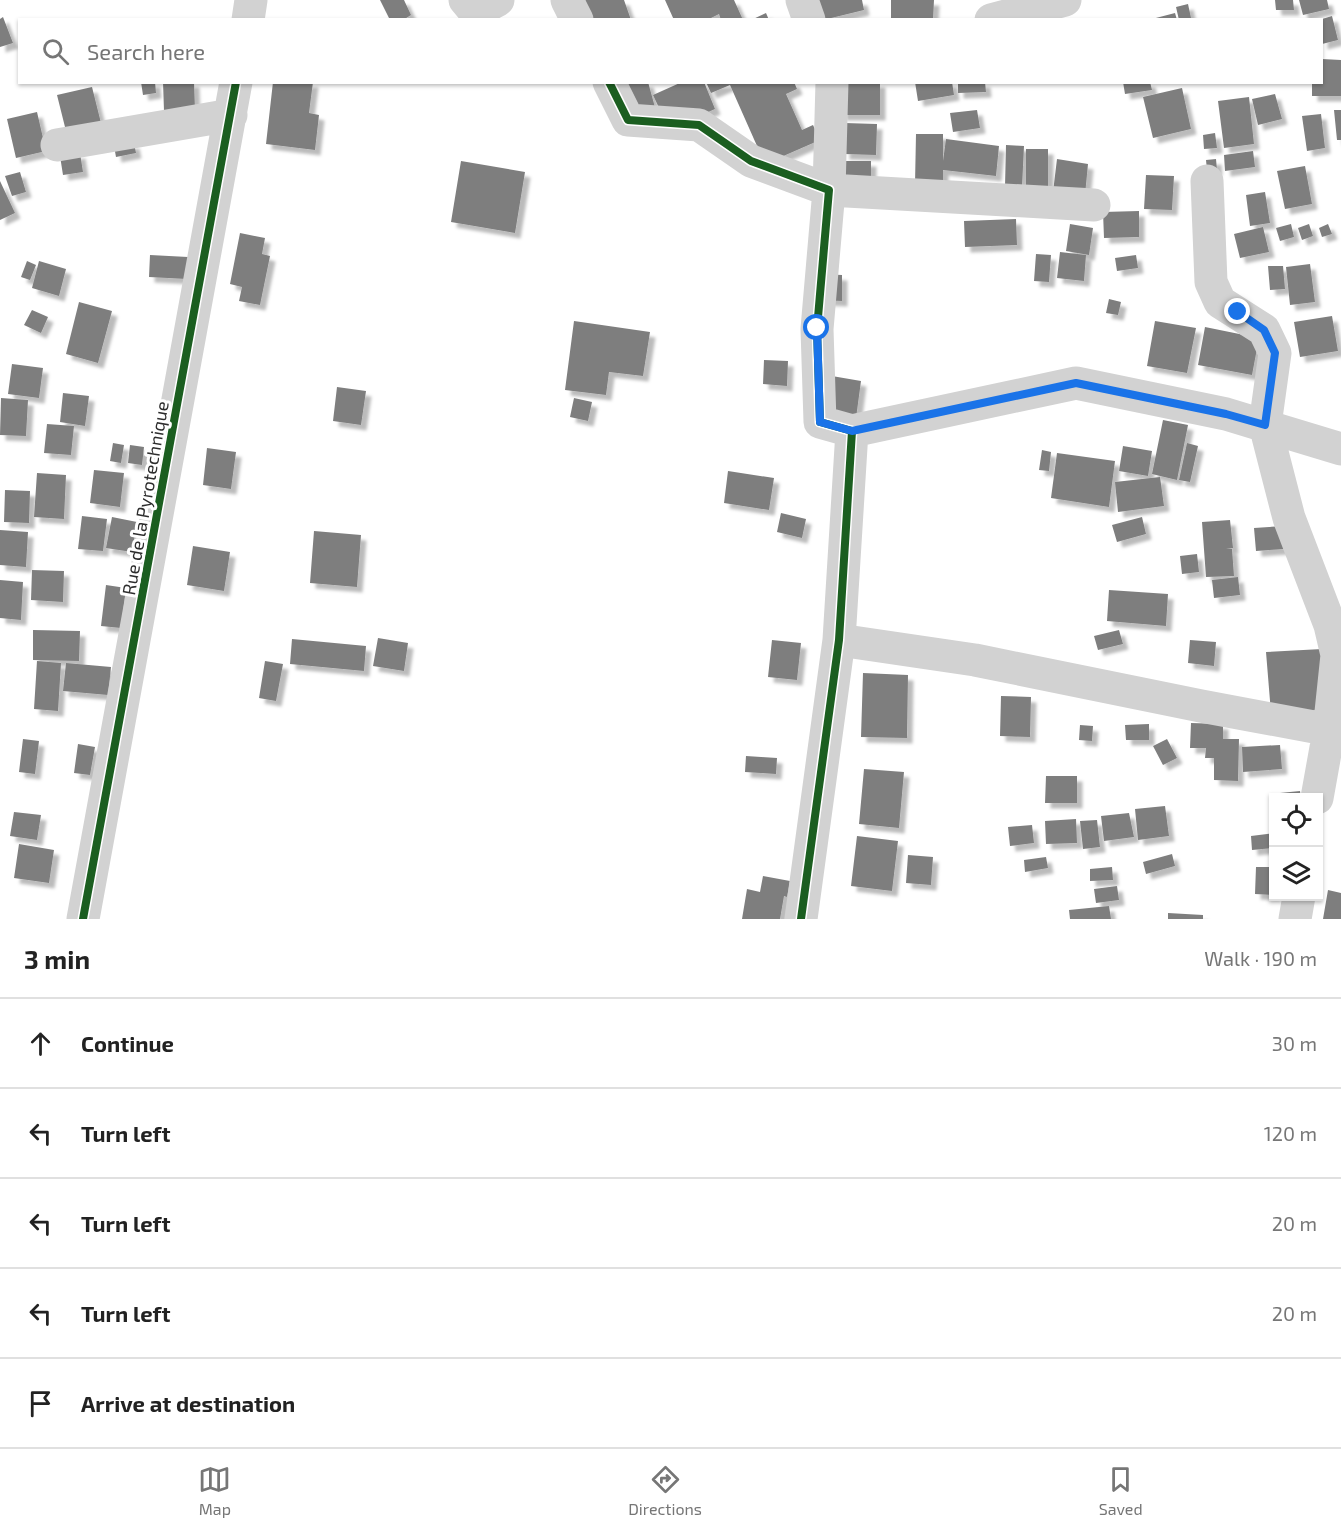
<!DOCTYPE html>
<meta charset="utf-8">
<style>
body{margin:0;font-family:"Exo 2",sans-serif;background:#f6f6f6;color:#222}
.controls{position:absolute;right:18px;bottom:18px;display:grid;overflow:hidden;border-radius:0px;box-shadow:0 2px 4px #0004}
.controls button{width:54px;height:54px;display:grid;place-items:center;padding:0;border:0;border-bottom:2px solid #e0e0e0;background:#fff;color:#222;font:30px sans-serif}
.stop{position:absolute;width:18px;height:18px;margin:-14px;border:4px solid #1a73e8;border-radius:50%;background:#fff}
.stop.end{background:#1a73e8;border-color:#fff;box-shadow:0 2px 6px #0008}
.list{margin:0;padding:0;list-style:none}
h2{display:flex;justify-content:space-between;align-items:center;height:78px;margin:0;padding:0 24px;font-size:26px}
h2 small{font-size:20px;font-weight:400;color:#767676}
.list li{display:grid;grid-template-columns:39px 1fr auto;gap:18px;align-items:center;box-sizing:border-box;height:90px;padding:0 24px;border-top:2px solid #e0e0e0}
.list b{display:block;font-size:22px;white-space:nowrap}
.list em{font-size:20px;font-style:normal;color:#767676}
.icon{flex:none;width:33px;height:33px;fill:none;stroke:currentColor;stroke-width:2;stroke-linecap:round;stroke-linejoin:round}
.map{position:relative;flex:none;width:1341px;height:919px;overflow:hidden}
.search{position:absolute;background:#fff;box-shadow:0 2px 4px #0004;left:18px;right:18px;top:18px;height:66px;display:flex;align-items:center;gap:15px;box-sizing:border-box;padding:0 21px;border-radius:0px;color:#767676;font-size:22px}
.sheet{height:528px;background:#fff}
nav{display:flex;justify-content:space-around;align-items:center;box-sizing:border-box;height:84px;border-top:2px solid #e0e0e0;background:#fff;font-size:16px;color:#767676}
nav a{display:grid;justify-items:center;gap:3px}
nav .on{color:#767676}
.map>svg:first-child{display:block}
.building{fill:#7e7e7e;filter:url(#shadow)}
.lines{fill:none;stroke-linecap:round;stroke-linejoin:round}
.minor{stroke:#d2d2d2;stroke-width:33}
.cycleway-casing{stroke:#fff;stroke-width:11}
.cycleway{stroke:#1b5e20;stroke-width:8}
.route{stroke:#1a73e8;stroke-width:8}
.labels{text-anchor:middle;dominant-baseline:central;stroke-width:6;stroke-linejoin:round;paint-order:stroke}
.street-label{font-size:18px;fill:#2d2d2d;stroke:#fff}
</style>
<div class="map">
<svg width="1341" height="919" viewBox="0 0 1341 919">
<defs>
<filter id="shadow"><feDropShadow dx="5.5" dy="5.5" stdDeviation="1.5" flood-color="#0004"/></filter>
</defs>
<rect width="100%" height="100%" fill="#fff"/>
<!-- building -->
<path class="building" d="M380,0H404L411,15L403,20H390Z
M585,0H624L631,20H592Z
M665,0H734L743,20H721L719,14L707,20H674Z
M817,0H862L864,10L823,20Z
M891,0H934L933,20H891Z
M1275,0H1293L1294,10H1276Z
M1299,0H1327L1329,9L1303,15Z
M1188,4L1191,18L1179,20L1176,7Z
M766,13L769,20H751Z
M1175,13L1177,20H1152V19Z
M1332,16L1338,40L1322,44V19Z
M3,17L13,43L0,47V19Z
M1322,59L1341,60V96H1312V82H1322Z
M141,82H155L156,93L143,95Z
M163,82H194L195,110L164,111Z
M273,82H313L309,113L319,115L315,150L266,144Z
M621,82H648L656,111L632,118Z
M682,82H704L715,109L669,129L653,95Z
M706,82H794L797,89L786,94L802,130L813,125L820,140L765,164L730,85L711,93Z
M841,82H880V115H841Z
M915,82H952L954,95L918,101Z
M958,82H985L986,92L958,93Z
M1123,82H1150L1152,90L1125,94Z
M92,87L101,123L66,131L57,95Z
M1182,88L1191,129L1153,138L1143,97Z
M1275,94L1282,119L1258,125L1252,99Z
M1249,97L1254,144L1224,148L1218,101Z
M977,110L980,128L953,132L950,113Z
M1334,110H1341V140H1337Z
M37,112L46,151L16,158L7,119Z
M1321,114L1325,148L1307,151L1302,116Z
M845,123L877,124L876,155L844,154Z
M1215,133L1217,148L1204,149L1203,135Z
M916,134H943V161L946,139L999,146L996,176L943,170V184H915Z
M134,143L136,153L116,157L114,146Z
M1006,145L1024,146L1022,187L1005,186Z
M1026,149H1048V188L1026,189Z
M1253,151L1255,167L1225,171L1224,155Z
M80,153L83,172L63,175L60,156Z
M1057,159L1088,164L1085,195L1053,192Z
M1216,159L1217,170H1207L1206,160Z
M461,161L525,172L515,233L451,222Z
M838,161H871V197L838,196Z
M1305,166L1312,204L1285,209L1277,171Z
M20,172L26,192L12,196L5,176Z
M1146,175L1174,176L1172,210L1144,209Z
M0,181L15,213L0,220Z
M1265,192L1270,223L1250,226L1246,195Z
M1139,211V237L1104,238L1103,212Z
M1016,219L1017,245L965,247L964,221Z
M1070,224L1093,228L1089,255L1066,251Z
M1291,224L1294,237L1280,241L1276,228Z
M1309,224L1313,236L1302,240L1298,228Z
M1328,224L1332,234L1322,237L1319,228Z
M1263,227L1269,252L1240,258L1234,234Z
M240,233L265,238L262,254L270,256L260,305L239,301L242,287L230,284Z
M1060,252L1086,255L1084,281L1057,278Z
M1036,254L1051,255L1049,282L1034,281Z
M150,255L188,257L187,279L149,277Z
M1136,255L1138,268L1117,271L1115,258Z
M27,261L36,265L30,280L21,277Z
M39,261L66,269L59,296L32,288Z
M1310,264L1315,302L1290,305L1286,267Z
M1268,266H1283L1285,289L1270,290Z
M821,274L842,275V301L821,300Z
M1109,299L1121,302L1118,315L1106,313Z
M79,302L112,311L98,363L66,354Z
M32,310L48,317L41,333L24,325Z
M1332,316L1338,351L1300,357L1294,322Z
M574,321L650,332L643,376L609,372L606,395L565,390Z
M1155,321L1196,328L1187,373L1147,366Z
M1205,327L1259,338L1252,375L1198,365Z
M764,360L788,361L787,386L763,384Z
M12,364L43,368L39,398L8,394Z
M826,375L861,381L854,433L818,427Z
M337,387L366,391L361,425L333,421Z
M63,393L89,396L85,426L60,422Z
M1,398L28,400L26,436L0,435Z
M574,398L592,402L588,421L570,417Z
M1163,420L1188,425L1177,480L1152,474Z
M47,424L74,426L71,455L44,453Z
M113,443L124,445L121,463L110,461Z
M1187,443L1198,446L1190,482L1179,480Z
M130,445L144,447L142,465L128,463Z
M1123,446L1152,451L1148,476L1119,471Z
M207,448L236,452L231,489L203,485Z
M1042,450L1051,452L1049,471L1039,470Z
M1057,453L1115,461L1109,507L1051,498Z
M94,470L124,473L120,507L90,503Z
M728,471L774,478L769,510L724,503Z
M37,473L66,475L64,519L34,517Z
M1160,477L1164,506L1118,512L1115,482Z
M5,490L30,491L29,523L4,522Z
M781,513L806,519L802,538L777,532Z
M82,516L107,519L103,551L78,549Z
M112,517L137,522L132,552L106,548Z
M1142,517L1146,534L1117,542L1112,525Z
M1230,520L1233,548L1226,549H1232L1234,576L1206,577L1202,522Z
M1282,526L1284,549L1256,551L1254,528Z
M0,530L28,532L26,567L0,565Z
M314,531L361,535L357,587L310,583Z
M193,546L230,552L224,591L187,585Z
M1197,554L1199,572L1182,574L1180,556Z
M32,570L64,571L63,602L31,600Z
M1238,577L1240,595L1214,598L1212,580Z
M0,580L23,582L21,620L0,618Z
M106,585L126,588L121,628L101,626Z
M1109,590L1168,594L1166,626L1107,621Z
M33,630L80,631L79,661L33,660Z
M1119,630L1123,644L1098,650L1094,636Z
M378,638L408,643L404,671L373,666Z
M292,639L366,646L364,671L290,664Z
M772,640L801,643L797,680L768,677Z
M1190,640L1216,642L1214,666L1188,663Z
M1322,649L1327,709L1271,713L1266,652Z
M37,661L61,663L58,711L34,709Z
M265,661L283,664L276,701L259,698Z
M66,663L111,667L108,695L63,691Z
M863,673L908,675L907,738L861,737Z
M1001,696L1031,697L1030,737L1000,736Z
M1191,723L1223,724V739H1239L1238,781L1214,780V758H1205L1206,748H1190Z
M1149,724V740H1126L1125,725Z
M1080,725L1093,726L1092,741L1079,740Z
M23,739L39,741L35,774L19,772Z
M1167,739L1177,758L1163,765L1153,746Z
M78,744L95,747L90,775L74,773Z
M1280,745L1282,769L1243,772L1242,747Z
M746,756L777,758L776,774L745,772Z
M864,769L904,772L899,828L859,824Z
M1046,776H1077V803H1045Z
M1300,791L1301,798H1274V808L1271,809L1270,794Z
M1165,806L1169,836L1138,840L1135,809Z
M14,812L41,815L37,840L10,836Z
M1129,813L1134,837L1104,841L1101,816Z
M1076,819L1077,843L1046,844L1045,821Z
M1097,820L1100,847L1083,849L1080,821Z
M1032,825L1034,843L1010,846L1008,827Z
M1274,833V848L1252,850L1251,836Z
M857,836L898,841L892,891L851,886Z
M19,844L54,850L49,883L14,878Z
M1172,854L1175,866L1146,874L1143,862Z
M908,855L933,857L931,885L906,883Z
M1046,857L1048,868L1025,872L1024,860Z
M1112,867L1113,880L1090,881V869Z
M1256,867H1274V895L1255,894Z
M763,876L790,881L787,897L784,896L780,919H742L747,889L760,892Z
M1117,886L1119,900L1096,903L1094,889Z
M1328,890L1341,893V919H1323Z
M1109,906L1111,919H1070L1069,910Z
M1168,913L1203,915V919H1168Z"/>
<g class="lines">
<!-- minor -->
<path class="minor" d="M465,0L475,12L498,0
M567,0L577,20
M802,0L809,20
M248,20L251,0
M991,20L1065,0
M609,82L628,120L699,125L751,161L829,190L817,329L820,422L852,431L839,640L801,919
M832,82L829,190L1094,205
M57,145L231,115
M1207,181L1211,282L1220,302L1264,330L1275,353L1265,425L1289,518L1330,625L1337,655L1329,731L1317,798
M852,431L1076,383L1226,414L1341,449
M839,640L975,660L1201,706L1341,732
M83,919L236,82
M1295,919L1299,896"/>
<defs>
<path id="cycleway" d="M609,82L628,120L699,125L751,161L829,190L817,329L820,422L852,431L839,640L801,919
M83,919L236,82"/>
</defs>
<!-- cycleway casing -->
<use href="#cycleway" class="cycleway-casing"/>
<!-- cycleway -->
<use href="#cycleway" class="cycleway"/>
</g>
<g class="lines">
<!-- route -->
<path class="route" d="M817,328L820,422L852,431L1076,383L1226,414L1265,425L1275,353L1264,330L1238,312"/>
</g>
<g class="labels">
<!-- street labels -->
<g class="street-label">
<text transform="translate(145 498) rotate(-80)">Rue de la Pyrotechnique</text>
</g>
</g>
</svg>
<div class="controls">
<button><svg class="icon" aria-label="locate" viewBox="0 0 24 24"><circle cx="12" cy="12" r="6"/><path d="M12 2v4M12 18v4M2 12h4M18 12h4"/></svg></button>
<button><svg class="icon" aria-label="layers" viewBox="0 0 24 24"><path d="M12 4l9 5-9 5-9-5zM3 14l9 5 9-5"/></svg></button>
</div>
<div class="stop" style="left:817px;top:328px"></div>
<div class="stop end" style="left:1238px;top:312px"></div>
<div class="search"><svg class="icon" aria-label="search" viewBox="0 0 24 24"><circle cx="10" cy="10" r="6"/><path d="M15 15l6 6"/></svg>Search here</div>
</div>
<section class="sheet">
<h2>3 min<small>Walk · 190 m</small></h2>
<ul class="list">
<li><svg class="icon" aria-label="ahead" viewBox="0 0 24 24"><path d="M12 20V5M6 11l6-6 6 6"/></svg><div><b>Continue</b></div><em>30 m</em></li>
<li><svg class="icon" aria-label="left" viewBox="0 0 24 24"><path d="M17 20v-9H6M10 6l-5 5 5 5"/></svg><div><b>Turn left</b></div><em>120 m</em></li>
<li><svg class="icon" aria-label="left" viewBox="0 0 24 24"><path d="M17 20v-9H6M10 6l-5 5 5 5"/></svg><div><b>Turn left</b></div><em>20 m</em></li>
<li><svg class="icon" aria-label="left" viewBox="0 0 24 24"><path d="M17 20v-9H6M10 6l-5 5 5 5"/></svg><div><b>Turn left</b></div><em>20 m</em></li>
<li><svg class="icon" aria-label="arrive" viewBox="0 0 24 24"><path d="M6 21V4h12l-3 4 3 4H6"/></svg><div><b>Arrive at destination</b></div></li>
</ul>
</section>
<nav>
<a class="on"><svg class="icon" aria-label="map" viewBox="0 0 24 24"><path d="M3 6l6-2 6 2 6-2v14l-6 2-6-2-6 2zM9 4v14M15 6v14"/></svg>Map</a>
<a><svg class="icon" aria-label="directions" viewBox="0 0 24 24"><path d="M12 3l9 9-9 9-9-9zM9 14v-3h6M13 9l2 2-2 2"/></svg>Directions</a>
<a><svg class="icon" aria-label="saved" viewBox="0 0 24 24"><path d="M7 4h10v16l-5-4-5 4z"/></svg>Saved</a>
</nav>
